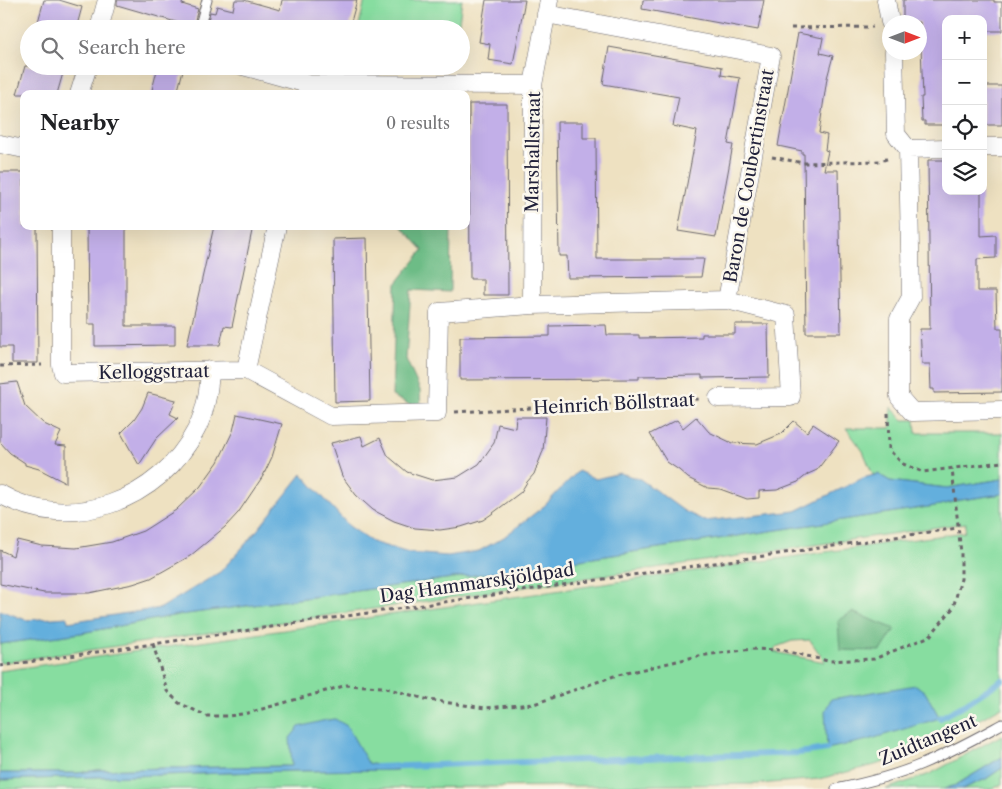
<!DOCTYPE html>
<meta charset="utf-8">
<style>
body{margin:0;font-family:"Libre Caslon Text",serif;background:#f6f6f6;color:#202124}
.controls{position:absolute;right:15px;top:15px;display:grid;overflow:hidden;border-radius:10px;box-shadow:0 5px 20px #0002}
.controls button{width:45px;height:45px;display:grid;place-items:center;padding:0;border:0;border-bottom:1px solid #e0e0e0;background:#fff;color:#202124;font:25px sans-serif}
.compass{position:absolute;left:882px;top:15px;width:45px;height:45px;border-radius:50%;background:#fff;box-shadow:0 5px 20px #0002;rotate:90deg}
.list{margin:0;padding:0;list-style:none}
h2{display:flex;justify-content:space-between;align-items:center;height:65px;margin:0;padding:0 20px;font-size:21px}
h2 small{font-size:16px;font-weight:400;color:#757577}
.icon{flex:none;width:28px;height:28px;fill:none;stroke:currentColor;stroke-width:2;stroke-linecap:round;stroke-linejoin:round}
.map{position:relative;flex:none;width:1002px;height:789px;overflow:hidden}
.search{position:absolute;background:#fff;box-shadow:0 5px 20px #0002;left:20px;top:20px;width:450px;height:55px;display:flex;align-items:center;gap:12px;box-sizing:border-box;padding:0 18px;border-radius:28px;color:#757577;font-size:19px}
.panel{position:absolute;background:#fff;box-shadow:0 5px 20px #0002;left:20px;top:90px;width:450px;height:140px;border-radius:10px}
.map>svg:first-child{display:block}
.green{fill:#87dda0;stroke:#54806e;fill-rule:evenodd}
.forest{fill:#6dbc86;stroke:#486f60}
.water{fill:#64afdd;stroke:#43688c}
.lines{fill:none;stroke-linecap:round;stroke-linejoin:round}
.stream{stroke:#64afdd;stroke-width:6}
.building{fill:#c2afe8}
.service-casing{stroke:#69656a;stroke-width:11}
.minor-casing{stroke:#69656a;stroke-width:19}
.path{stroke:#69656a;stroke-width:3;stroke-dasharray:4 4;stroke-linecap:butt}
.service{stroke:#fff;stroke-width:9}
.minor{stroke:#fff;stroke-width:18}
.labels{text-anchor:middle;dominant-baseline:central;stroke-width:5;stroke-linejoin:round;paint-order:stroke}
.street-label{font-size:18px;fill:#22223b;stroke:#fbf7ec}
</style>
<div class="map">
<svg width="1002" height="789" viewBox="0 0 1002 789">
<rect width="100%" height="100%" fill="#fbf7ec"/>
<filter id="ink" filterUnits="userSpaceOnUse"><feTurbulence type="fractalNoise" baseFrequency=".02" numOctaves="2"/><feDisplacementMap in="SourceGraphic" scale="10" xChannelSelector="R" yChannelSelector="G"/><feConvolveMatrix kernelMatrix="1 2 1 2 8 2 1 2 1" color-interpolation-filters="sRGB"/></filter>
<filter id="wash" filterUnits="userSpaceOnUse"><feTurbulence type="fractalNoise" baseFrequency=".0096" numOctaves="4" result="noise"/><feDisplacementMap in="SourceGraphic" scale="20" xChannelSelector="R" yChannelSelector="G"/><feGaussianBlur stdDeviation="1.12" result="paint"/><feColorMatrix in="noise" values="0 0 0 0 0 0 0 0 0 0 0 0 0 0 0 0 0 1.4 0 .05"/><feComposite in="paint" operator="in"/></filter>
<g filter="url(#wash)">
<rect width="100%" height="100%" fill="#eee1c1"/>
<!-- green -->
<path class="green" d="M365,0H462L458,29H358Z
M891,407L903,420H915L916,433H1002V479L947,488L890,481L878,474L873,475L863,451L846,428H891Z
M1002,494V707L927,748L875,765L819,779L759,784L278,789H0V780L291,771L394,770L282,766L165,768L97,770L78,773H0V671L965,532L966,523L0,663V644L81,633L172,616L534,567L941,505L961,500ZM810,640L825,662L774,652L776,647L792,641Z
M1002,735V757L956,785L944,789H886L930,774Z
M1002,768V784L993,789H962L986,779Z"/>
<!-- forest -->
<path class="forest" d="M401,226H451L450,292L411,290L406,359L420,390L421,410L392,396L396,284L423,250Z
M852,612L895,629L881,651L840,650L838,621Z"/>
<!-- water -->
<path class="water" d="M578,471L596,479L620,473L640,479L684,511L705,521L796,511L863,478L878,474L890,481L947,488L1002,479V494L961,500L941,505L534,567L172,616L81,633L0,644V610L26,620L67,617L68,622L161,608L220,572L251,538L302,474L349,526L372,542L409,553L448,556L479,551L504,537L544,506Z
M916,685L925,692L940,718L868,740L827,749L825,711L831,699Z
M335,719L347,726L368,763L397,770L291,771L0,780V773H78L97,770L165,768L292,766L290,738L299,727L322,721Z
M1002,757V768L986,779L962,789H944L956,785Z"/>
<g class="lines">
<!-- stream -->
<path class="stream" d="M940,718L959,708L1002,680
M376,767L799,753L827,749"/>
</g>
<g id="blocks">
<!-- building -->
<path class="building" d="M44,0H59L82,7L76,29H36Z
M117,0H183L182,4L198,9L193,27L117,5Z
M235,0H244L280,10L282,0H357L349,29H206L210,12L215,13L217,6L233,10Z
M486,0H525L513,64L488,60L490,44L479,42Z
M643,0H764L758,30L642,9Z
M903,0H994V2H1002V31H983V19H946V125H925V121H922L921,97H923L920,22H903Z
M798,33L823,38L820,53L833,56L827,78L819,133L827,135L825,150L828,151L824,170H838L841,333H806L804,154H802V151L778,146Z
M609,47L722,67L721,75L740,78L728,144L733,145L716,237L678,231L697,131L673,126L679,97L603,84Z
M25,66H65L57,94H17Z
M158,66H184L177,94H151Z
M983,86H1002V125H983Z
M469,104H507L508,295H483V279H470Z
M557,122H583V138H596L597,259H704L701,277L568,278L567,256H559Z
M928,160H946V191H981V236L996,235V258L977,259V291H996L997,328H1002V392L934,393V389H931L930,364H922L920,329H930Z
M0,172H24V226H37L38,363H12V347H0Z
M87,226H126V326H175V345L95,346V324H88Z
M214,226H253L232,327L224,326L220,345H187Z
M367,238L370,401L335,402L333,239Z
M735,324H768L769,377L702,378V375L639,376V379L460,380V337L550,336V326L606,325L607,335H639V338L702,337V334H735Z
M17,382L25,406L44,424L61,432L55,445L66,446V483L39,469L25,465V463L10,453L0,442V384Z
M148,393L176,400L170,414L178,418L156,439L139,465L121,433L134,420L142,408Z
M237,414L282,424L272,457L263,476L238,513L225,527L190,556L151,578L133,584L89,593H44L0,584V550L13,556L17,540L42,546L76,548L112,542L143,531L176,510L200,487L218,462L233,431Z
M516,417H546L543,451L534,474L527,482L521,492L493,513L483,520L461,527L440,530L415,528L394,521L373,510L356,495L342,476L331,443L361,436L364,446L380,438L388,456L407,472L432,480L458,477L479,464L494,443L498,424L515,428Z
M696,417L709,432L732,443L757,444L781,434L794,421L807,432L813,424L839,441L817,470L808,474L798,482L777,490L759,491V498L747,499L720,489L708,488L688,478L679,470L667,462L650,434L677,420L683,428Z"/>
</g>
</g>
<g filter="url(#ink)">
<use href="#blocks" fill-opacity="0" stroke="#69656a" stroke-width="1"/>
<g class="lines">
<defs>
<path id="service" d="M199,29L207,0
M836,789C865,783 894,776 922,764C949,753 976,738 1002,724"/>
<path id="minor" d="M886,0L890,22
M99,29L107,0
M894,52L896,134L908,149L911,297L899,319V397L912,412L1002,410
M243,66L308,84L533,85
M79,94L88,66
M0,144L24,149
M983,147H1002
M908,149L946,148
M61,226V365L63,373L246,370L331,416L437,413L439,312L532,305L727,300L771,56L546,14
M532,305L533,85L549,0
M246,370L277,226
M718,398L791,397L786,315L727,300
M0,494C71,535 160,500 196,430C206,411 209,391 210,370"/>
</defs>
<!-- service casing -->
<use href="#service" class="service-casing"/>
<!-- minor casing -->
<use href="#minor" class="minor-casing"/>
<!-- path -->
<path class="path" d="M791,28L873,27
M772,157L803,163L881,161L889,158
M0,366L42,365
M455,412L701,399
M888,413L889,450L903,464L923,472L1002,462
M153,644L167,691L179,703L207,716H229L248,713L347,685L382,687L429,700L485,708L534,704L614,676L698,656L751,649L781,650L828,661L874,659L930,636L953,608L961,579V553L952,469
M0,666L958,528"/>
<!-- service -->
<use href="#service" class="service"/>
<!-- minor -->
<use href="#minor" class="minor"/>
</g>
</g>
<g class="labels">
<!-- street labels -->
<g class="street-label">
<text transform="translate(533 152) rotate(-89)">Marshallstraat</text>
<text transform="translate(749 176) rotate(-80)">Baron de Coubertinstraat</text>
<text transform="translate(154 372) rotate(-1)">Kelloggstraat</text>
<text transform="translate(614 404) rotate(-3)">Heinrich Böllstraat</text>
<text transform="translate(477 583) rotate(-8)">Dag Hammarskjöldpad</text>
<text transform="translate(928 740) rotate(-23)">Zuidtangent</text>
</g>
</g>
</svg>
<div class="controls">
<button>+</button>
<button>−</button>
<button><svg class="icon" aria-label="locate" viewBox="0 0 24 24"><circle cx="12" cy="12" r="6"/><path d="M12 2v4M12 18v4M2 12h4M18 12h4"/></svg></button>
<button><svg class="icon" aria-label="layers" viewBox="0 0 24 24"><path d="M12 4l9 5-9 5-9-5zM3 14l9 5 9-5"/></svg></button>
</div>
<svg class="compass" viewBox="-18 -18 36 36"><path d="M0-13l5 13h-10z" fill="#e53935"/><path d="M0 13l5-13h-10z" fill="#757577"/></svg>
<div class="search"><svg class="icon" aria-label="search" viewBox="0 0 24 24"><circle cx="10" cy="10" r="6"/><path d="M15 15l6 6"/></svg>Search here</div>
<section class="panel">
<h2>Nearby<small>0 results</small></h2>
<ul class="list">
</ul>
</section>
</div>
